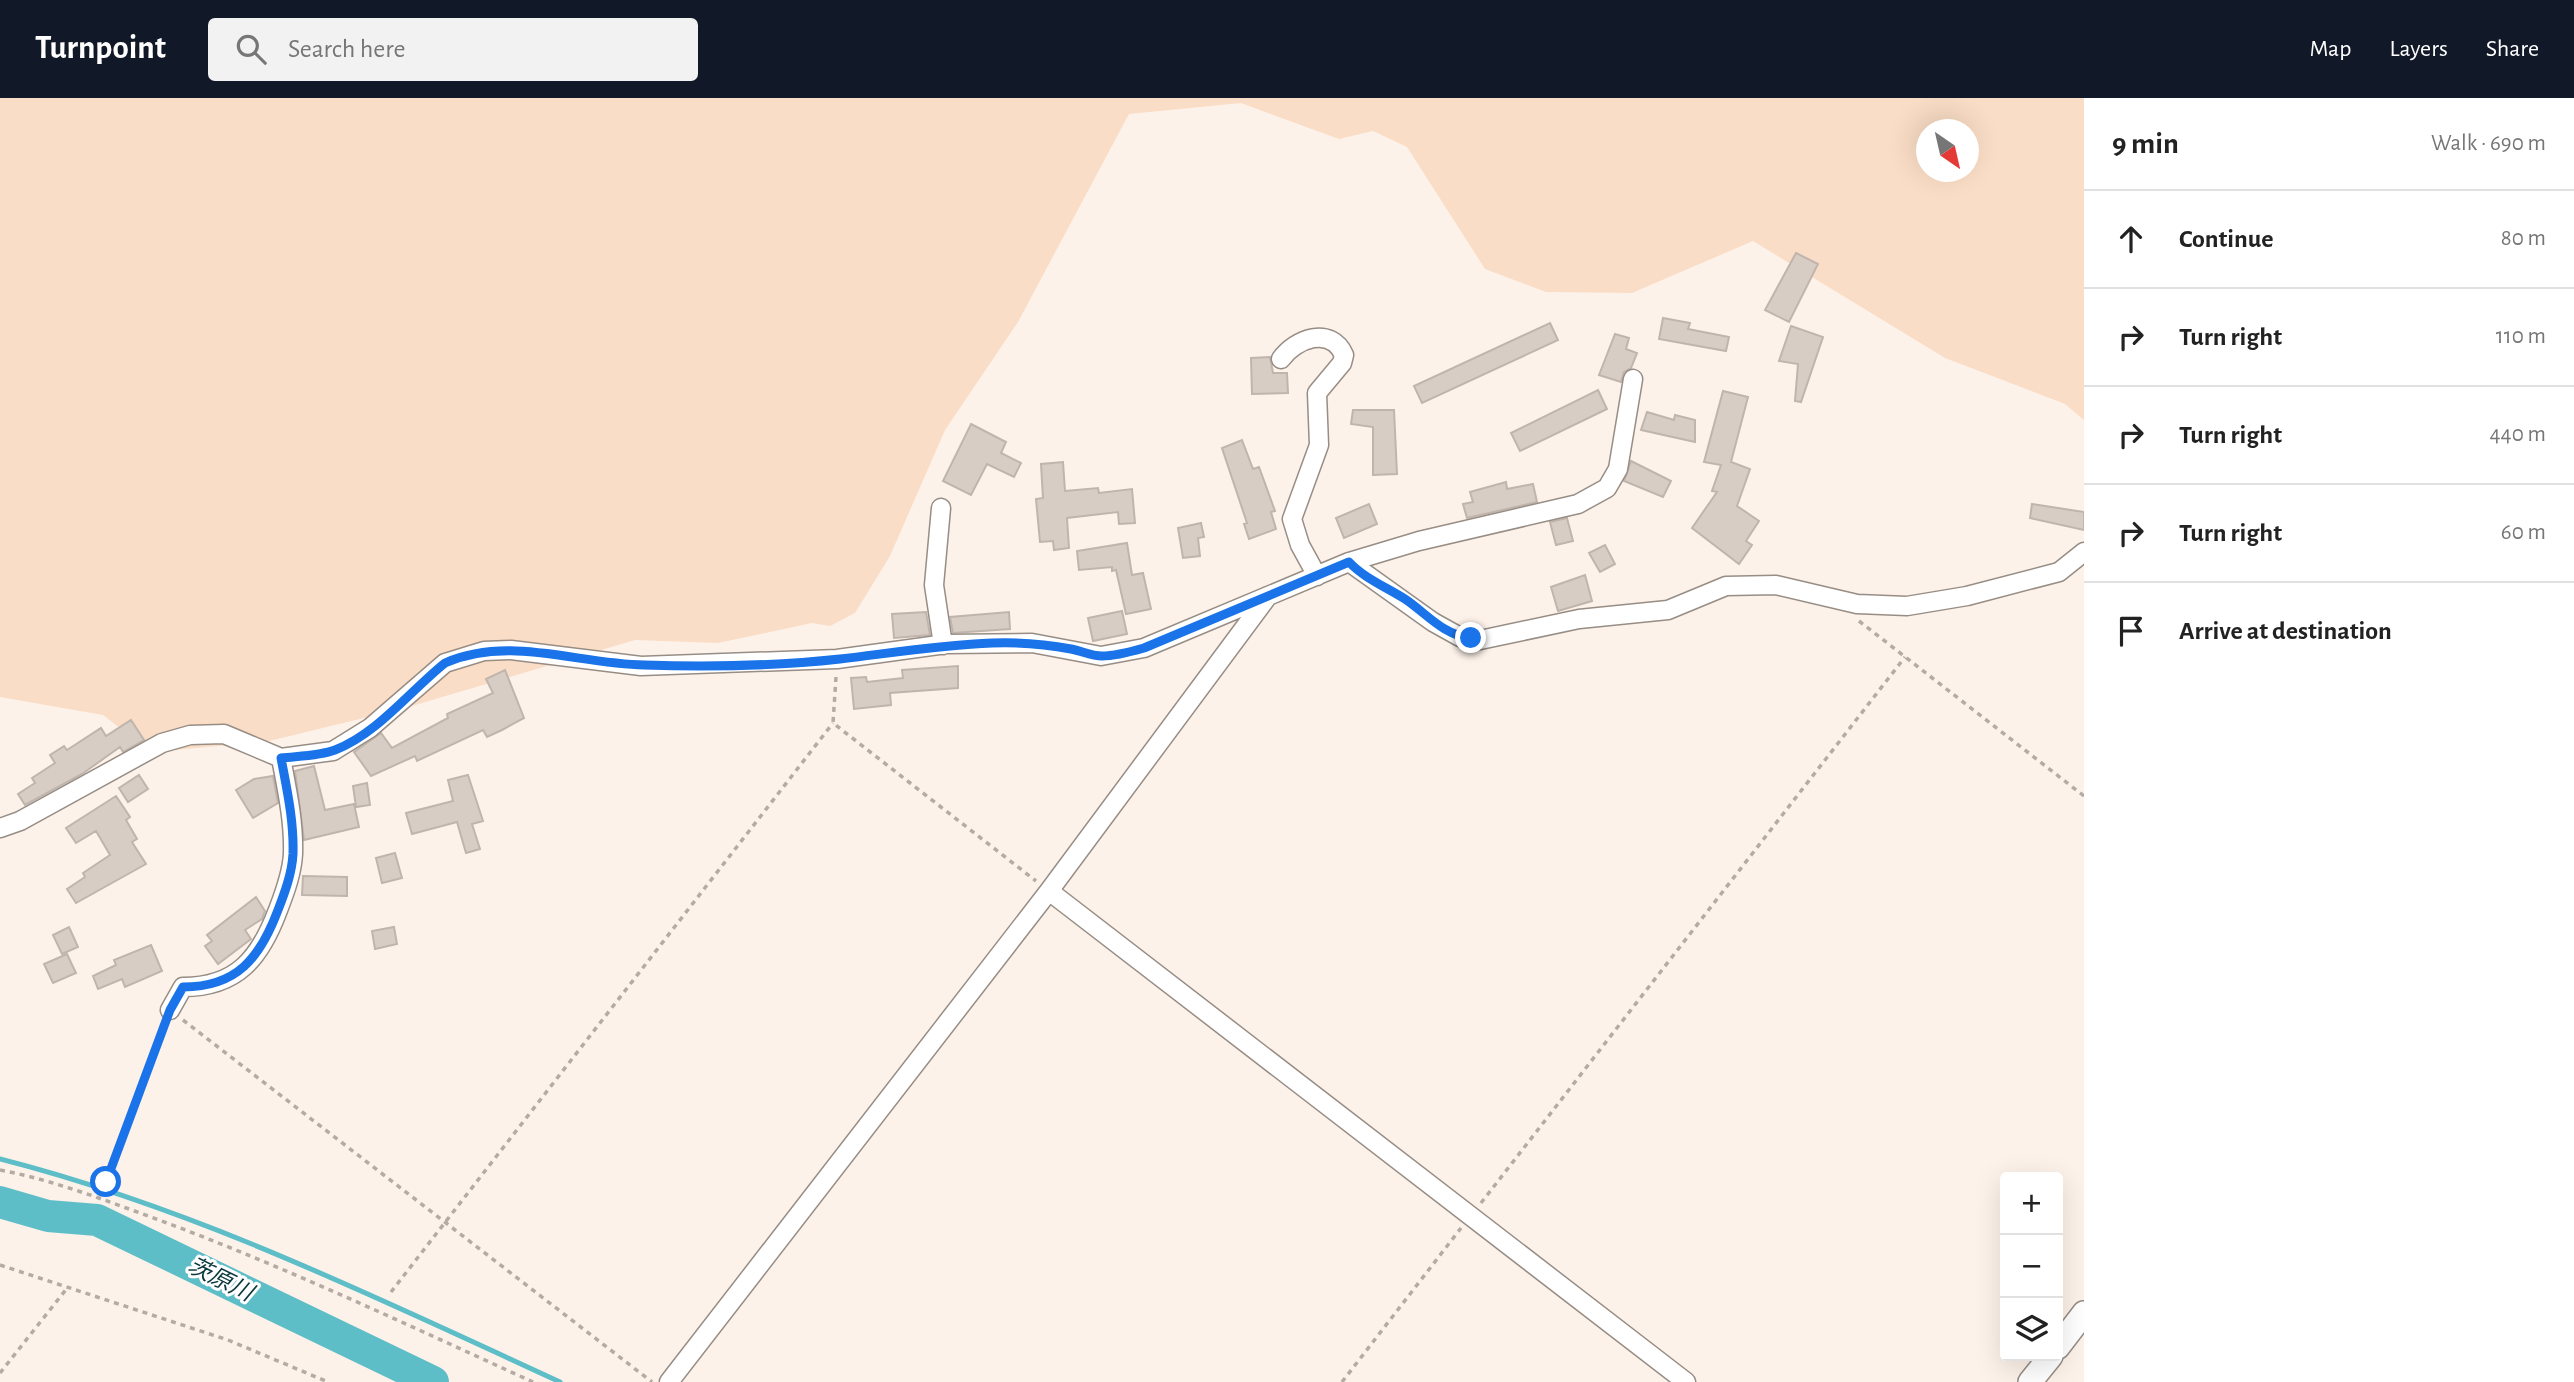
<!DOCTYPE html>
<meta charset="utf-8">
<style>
body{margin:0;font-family:"Alegreya Sans","Noto Sans JP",sans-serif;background:#f2f2f2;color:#222}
.controls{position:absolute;right:21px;bottom:21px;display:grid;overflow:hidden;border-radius:7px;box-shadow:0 7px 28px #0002}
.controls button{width:63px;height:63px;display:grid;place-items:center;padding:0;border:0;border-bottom:2px solid #e0e0e0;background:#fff;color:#222;font:35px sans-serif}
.compass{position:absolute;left:1916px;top:21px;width:63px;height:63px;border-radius:50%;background:#fff;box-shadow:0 7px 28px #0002;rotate:146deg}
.stop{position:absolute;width:21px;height:21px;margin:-16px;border:5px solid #1a73e8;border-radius:50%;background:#fff}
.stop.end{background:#1a73e8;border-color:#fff;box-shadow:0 2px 7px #0008}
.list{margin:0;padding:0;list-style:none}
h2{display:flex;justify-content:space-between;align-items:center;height:91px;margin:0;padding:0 28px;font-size:30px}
h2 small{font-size:23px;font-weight:400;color:#767676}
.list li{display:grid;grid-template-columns:46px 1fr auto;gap:21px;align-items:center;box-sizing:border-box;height:98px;padding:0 28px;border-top:2px solid #e0e0e0}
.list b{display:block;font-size:26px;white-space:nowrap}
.list em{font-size:23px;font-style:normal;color:#767676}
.icon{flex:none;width:38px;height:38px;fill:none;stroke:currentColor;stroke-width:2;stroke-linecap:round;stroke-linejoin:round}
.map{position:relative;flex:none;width:2084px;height:1284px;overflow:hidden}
header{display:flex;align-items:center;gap:42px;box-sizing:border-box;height:98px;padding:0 35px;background:#111827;color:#fff}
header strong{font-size:33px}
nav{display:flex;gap:38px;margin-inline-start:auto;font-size:24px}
.search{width:490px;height:63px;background:#f2f2f2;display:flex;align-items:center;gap:18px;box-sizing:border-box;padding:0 24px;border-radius:7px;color:#767676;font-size:26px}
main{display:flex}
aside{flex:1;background:#fff}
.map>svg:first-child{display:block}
.green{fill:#faddc6;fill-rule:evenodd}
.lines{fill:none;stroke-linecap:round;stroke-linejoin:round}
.stream{stroke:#5ebec8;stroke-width:5}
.river{stroke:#5ebec8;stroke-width:32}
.building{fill:#d8cdc5;stroke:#c0b5ad;stroke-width:2}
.minor-casing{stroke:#978d85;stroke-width:21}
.tertiary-casing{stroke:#978d85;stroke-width:26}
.path{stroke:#b3aba4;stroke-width:3.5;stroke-dasharray:5 5;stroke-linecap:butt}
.minor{stroke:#fff;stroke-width:18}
.tertiary{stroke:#fff;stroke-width:23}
.route{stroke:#1a73e8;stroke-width:9}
.labels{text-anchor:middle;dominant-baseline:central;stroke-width:6;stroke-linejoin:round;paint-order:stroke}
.water-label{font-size:23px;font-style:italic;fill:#0a393d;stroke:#fff}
</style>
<header>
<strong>Turnpoint</strong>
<div class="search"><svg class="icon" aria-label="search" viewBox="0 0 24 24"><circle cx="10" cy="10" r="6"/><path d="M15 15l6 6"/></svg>Search here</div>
<nav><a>Map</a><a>Layers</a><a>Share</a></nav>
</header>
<main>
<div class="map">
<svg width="2084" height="1284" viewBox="0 0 2084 1284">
<rect width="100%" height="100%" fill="#fdf2e9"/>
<!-- green -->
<path class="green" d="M0,0H2084V322L2065,306L1945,260L1753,143L1632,195L1546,194L1485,171L1407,49L1373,33L1339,41L1241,5L1129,16L1018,224L945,332L890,458L855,515L830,528L812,525L718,545L635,542L405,610L265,644L151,654L103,617L0,599ZM1926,32H1968V74H1926Z"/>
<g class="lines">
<!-- stream -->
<path class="stream" d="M0,1061C196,1111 377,1200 560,1284"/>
<!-- river -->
<path class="river" d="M0,1104L48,1118L97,1122L433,1284"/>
</g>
<!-- building -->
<path class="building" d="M1796,155L1818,166L1789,224L1765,212Z
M1663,220L1690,225L1688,231L1729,239L1726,253L1659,241Z
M1550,225L1558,242L1422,305L1414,288Z
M1791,228L1823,239L1801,304L1795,303L1798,266L1779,263Z
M1615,236L1629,240L1626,251L1637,255L1631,270L1624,274L1621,284L1599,277Z
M1270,259L1273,275H1287L1288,295L1252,296L1251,260Z
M1598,292L1607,311L1520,353L1511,335Z
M1723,293L1748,299L1731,364L1750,371L1737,408L1759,423L1746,443L1752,447L1739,466L1692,430L1717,394L1712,393L1721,367L1704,364Z
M1353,312H1394L1397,376L1373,377V329L1351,326Z
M1647,314L1674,322L1675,317L1695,322V344L1641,332Z
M971,326L1006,344L1001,355L1021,365L1014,379L987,366L971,397L943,383Z
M1242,342L1253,371L1259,369L1275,413L1271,414L1276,431L1249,441L1244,426L1247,425L1222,350Z
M1631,363L1671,383L1663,399L1624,383Z
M1063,364L1065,393L1098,390L1099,395L1132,391L1135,425L1119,426L1118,414L1067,420L1069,450L1054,452L1053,443L1040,444L1036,401L1043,400L1041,366Z
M1506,384L1507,391L1533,386L1537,404L1467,420L1463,406L1473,404L1470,394Z
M1369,406L1377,426L1344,440L1336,420Z
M2032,406L2084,414V432L2030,420Z
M1567,420L1573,443L1556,447L1550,424Z
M1201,425L1204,439L1198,440L1200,458L1183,460L1178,430Z
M1127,445L1132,477L1143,475L1151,511L1126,516L1116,472L1112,473V469L1079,472L1077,453Z
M1605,447L1615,466L1600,474L1589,455Z
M1585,477L1592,503L1558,513L1551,489Z
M1122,513L1127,536L1093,543L1088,520Z
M926,514L930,537L894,540L892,516Z
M1009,514L1010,531L953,535L950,519Z
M958,568V590L890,595L891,607L854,611L851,580L866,579L867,584L903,580L902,572Z
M505,572L524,620L502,632L487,639L483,632L417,663L415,658L371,678L354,654L381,635L392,650L448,620L447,616L493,595L486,581Z
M131,622L144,642L123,654L120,649L82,676L25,707L18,696L35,685L32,680L55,665L50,657L64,648L67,652L101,630L106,638Z
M314,668L325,712L354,706L359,729L304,742L295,673Z
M139,677L148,691L128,704L119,690Z
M468,677L483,723L472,726L480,751L466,755L457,724L412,736L406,715L453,703L448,682Z
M273,678L278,705L253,720L236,692L254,681Z
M367,685L370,707L356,709L353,688Z
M116,698L130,719L126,722L137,741L132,744L146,766L76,805L67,791L85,779L83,775L110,757L96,733L76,745L66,730Z
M395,755L402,780L382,785L376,760Z
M303,778L347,779V798L302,797Z
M256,799L265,813L262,821L245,832L251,841L218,866L205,848L212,843L207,837Z
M69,829L78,849L62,856L53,837Z
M394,829L397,846L375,851L372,833Z
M151,847L162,873L125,889L122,881L98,891L93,878L116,867L114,862Z
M67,856L76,875L53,885L44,866Z"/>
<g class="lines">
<defs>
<path id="minor" d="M1281,261C1295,241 1331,227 1344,257L1342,265L1317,295L1319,347L1292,421L1300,447L1317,478
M941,410L934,487L943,547
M1349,464L1433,524L1460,539L1480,542L1579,521L1668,512L1726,488L1776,487L1857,506L1907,508L1967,498L2059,474L2084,454
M0,730L20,723L162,645L190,637L224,636L281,660L333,653L370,630L445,565L484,553L511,552L641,568L837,561L946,546L1032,545L1101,558L1144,550L1349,464L1419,443L1578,406L1607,390L1618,371L1633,281
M1049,793L1686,1284
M170,912L183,889C237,889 260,860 278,812C285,794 292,775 293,756C294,723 287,692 281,660
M669,1284L1049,793L1268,498"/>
<path id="tertiary" d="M2058,1249L2084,1215
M2030,1284L2051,1258"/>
</defs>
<!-- minor casing -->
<use href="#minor" class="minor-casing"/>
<!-- tertiary casing -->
<use href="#tertiary" class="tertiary-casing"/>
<!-- path -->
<path class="path" d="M1859,523L2084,698
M836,579L833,625L1036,783
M183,922L652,1284
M0,1072C58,1083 112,1105 167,1125C292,1172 412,1229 533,1284
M106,1084L164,926
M1481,1105L1905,559
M0,1167L228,1242L328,1284
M391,1194L833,625
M0,1275L68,1189
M1342,1284L1461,1130"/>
<!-- minor -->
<use href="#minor" class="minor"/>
<!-- tertiary -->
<use href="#tertiary" class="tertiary"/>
</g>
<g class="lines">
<!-- route -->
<path class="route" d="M106,1084L170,912L183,889C237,889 260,860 278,812C285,794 292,775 293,756C294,723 287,692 281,660C298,658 319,658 335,652C377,636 410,593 445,565C509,537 577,566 644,567C708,569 776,568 840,561C891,555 941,547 992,545C1019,544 1045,546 1071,551C1082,553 1091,558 1102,558C1116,558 1130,554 1144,550L1349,464C1364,480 1386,489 1405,501C1426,515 1444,538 1471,540"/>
</g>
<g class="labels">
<!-- water labels -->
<g class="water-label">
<text transform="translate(220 1182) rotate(26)">茨原川</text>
</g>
</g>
</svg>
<div class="controls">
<button>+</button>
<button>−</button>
<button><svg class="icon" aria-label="layers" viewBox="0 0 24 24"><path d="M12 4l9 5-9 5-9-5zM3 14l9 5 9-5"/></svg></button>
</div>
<svg class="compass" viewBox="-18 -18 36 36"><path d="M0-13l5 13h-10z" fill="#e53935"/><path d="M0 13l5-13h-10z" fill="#767676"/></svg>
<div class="stop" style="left:106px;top:1084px"></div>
<div class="stop end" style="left:1471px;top:540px"></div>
</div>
<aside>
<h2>9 min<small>Walk · 690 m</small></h2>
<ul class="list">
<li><svg class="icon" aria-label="ahead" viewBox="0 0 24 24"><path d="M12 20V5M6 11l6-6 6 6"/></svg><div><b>Continue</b></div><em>80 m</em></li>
<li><svg class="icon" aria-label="right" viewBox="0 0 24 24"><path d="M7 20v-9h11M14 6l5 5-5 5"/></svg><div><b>Turn right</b></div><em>110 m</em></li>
<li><svg class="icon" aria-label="right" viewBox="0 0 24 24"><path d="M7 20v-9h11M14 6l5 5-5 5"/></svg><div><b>Turn right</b></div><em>440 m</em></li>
<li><svg class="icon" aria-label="right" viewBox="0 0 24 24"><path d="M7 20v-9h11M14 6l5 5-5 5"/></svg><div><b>Turn right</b></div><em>60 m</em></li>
<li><svg class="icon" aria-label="arrive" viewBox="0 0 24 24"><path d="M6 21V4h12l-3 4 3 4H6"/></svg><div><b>Arrive at destination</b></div></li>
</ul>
</aside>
</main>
